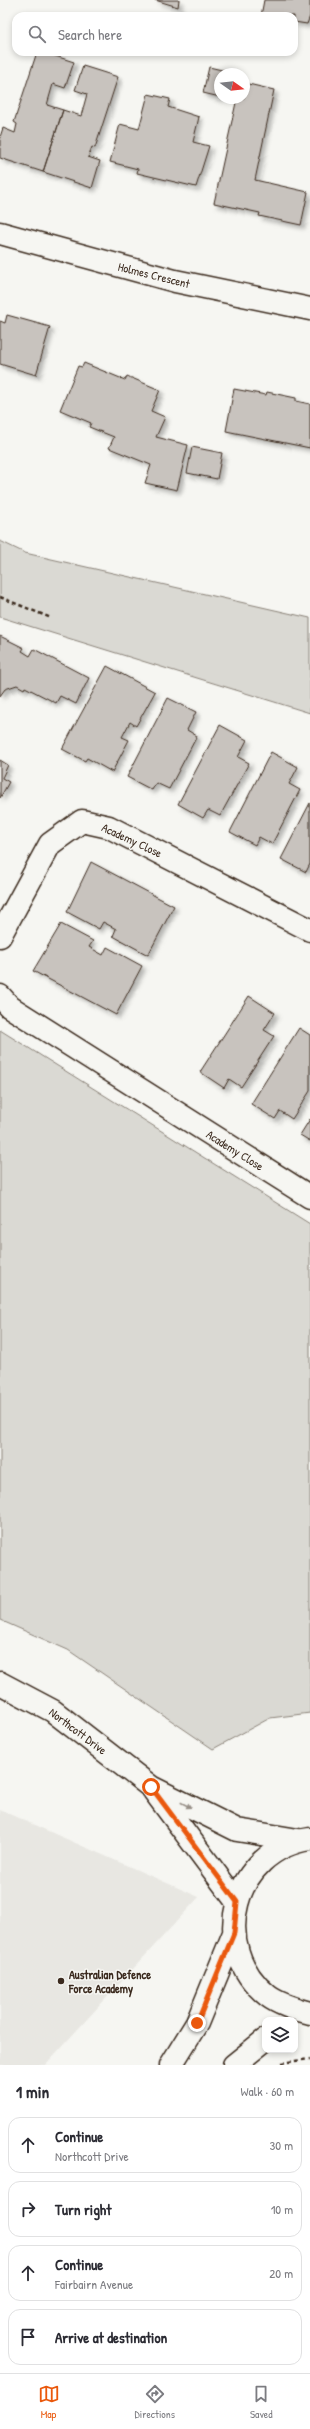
<!DOCTYPE html>
<meta charset="utf-8">
<style>
body{margin:0;font-family:"Patrick Hand",sans-serif;background:#f2f2f3;color:#2b2b33}
.controls{position:absolute;right:12px;bottom:12px;display:grid;overflow:hidden;border-radius:8px;box-shadow:0 2px 6px #0003}
.controls button{width:36px;height:36px;display:grid;place-items:center;padding:0;border:0;border-bottom:1px solid #e1e1e2;background:#fff;color:#2b2b33;font:20px sans-serif}
.compass{position:absolute;left:214px;top:68px;width:36px;height:36px;border-radius:50%;background:#fff;box-shadow:0 2px 6px #0003;rotate:104deg}
.stop{position:absolute;width:12px;height:12px;margin:-9px;border:3px solid #ea580c;border-radius:50%;background:#fff}
.stop.end{background:#ea580c;border-color:#fff;box-shadow:0 1px 4px #0008}
.list{margin:0;padding:0;list-style:none}
h2{display:flex;justify-content:space-between;align-items:center;height:52px;margin:0;padding:0 16px;font-size:17px}
h2 small{font-size:13px;font-weight:400;color:#7c7c81}
.list li{display:grid;grid-template-columns:26px 1fr auto;gap:12px;align-items:center;box-sizing:border-box;height:56px;margin:0 8px 8px;padding:0 8px;border:1px solid #e1e1e2;border-radius:12px}
.list b{display:block;font-size:15px;white-space:nowrap}
.list p{margin:0;font-size:13px;white-space:nowrap;color:#7c7c81}
.list em{font-size:13px;font-style:normal;color:#7c7c81}
.icon{flex:none;width:22px;height:22px;fill:none;stroke:currentColor;stroke-width:2;stroke-linecap:round;stroke-linejoin:round}
.map{position:relative;flex:none;width:310px;height:2065px;overflow:hidden}
.search{position:absolute;background:#fff;box-shadow:0 2px 6px #0003;left:12px;right:12px;top:12px;height:44px;display:flex;align-items:center;gap:10px;box-sizing:border-box;padding:0 14px;border-radius:12px;color:#7c7c81;font-size:15px}
.sheet{height:308px;background:#fff}
nav{display:flex;justify-content:space-around;align-items:center;box-sizing:border-box;height:56px;border-top:1px solid #e1e1e2;background:#fff;font-size:11px;color:#7c7c81}
nav a{display:grid;justify-items:center;gap:2px}
nav .on{color:#ea580c}
.map>svg:first-child{display:block}
.built{fill:#e8e7e2}
.green{fill:#dad9d3;stroke:#8a8278}
.building{fill:#c8c3be;stroke:#3b2a1e;filter:url(#shadow)}
.lines{fill:none;stroke-linecap:round;stroke-linejoin:round}
.minor-casing{stroke:#3b2a1e;stroke-width:25}
.tertiary-casing{stroke:#3b2a1e;stroke-width:25}
.secondary-casing{stroke:#3b2a1e;stroke-width:25}
.path{stroke:#3b2a1e;stroke-width:2.5;stroke-dasharray:4 3;stroke-linecap:butt}
.minor{stroke:#f6f6f2;stroke-width:22}
.tertiary{stroke:#f6f6f2;stroke-width:22}
.secondary{stroke:#f6f6f2;stroke-width:22}
.oneway{fill:#989088}
.route{stroke:#ea580c;stroke-width:5}
.poi-dot{fill:#3b2a1e;stroke:#f6f6f2;stroke-width:1.5}
.labels{text-anchor:middle;dominant-baseline:central;stroke-width:3;stroke-linejoin:round;paint-order:stroke}
.street-label{font-size:12px;fill:#3b2a1e;stroke:#f6f6f2}
.poi-label{font-size:12px;font-weight:bold;fill:#3b2a1e;stroke:#f6f6f2;text-anchor:start}
</style>
<div class="map">
<svg width="310" height="2065" viewBox="0 0 310 2065">
<defs>
<filter id="shadow"><feDropShadow dx="3.5" dy="3.5" stdDeviation="2" flood-color="#0004"/></filter>
</defs>
<rect width="100%" height="100%" fill="#f6f6f2"/>
<filter id="ink" filterUnits="userSpaceOnUse"><feTurbulence type="fractalNoise" baseFrequency=".025" numOctaves="2"/><feDisplacementMap in="SourceGraphic" scale="8" xChannelSelector="R" yChannelSelector="G"/><feConvolveMatrix kernelMatrix="1 2 1 2 8 2 1 2 1" color-interpolation-filters="sRGB"/></filter>
<g filter="url(#ink)">
<!-- built -->
<path class="built" d="M0,1810L199,1897L45,2065H0Z"/>
<!-- green -->
<path class="green" d="M0,541L25,553L310,618V713L0,617Z
M0,1030L310,1224V1713L270,1718L213,1749L68,1650L0,1620Z"/>
<!-- building -->
<path class="building" d="M155,0H179L178,7Z
M264,0H310V16L307,24L294,22V16H261Z
M37,52H43L74,62L65,88L53,84L47,105L63,110L43,172L0,158V137L3,128L15,133L17,124L14,122Z
M83,66L118,77L95,148L92,147L88,157L100,161L92,188L43,172L63,110L81,116L87,94L75,90Z
M209,67L235,73L220,74V97L203,93Z
M244,83L274,90L255,180L308,192L301,225L259,216L260,213L214,203L237,98H244Z
M148,94L170,99L168,107L199,117L193,142L209,146L196,187L137,173L138,169L110,162L120,124L139,129Z
M7,315L50,327L36,375L0,364V321L5,323Z
M84,363L125,380L127,376L160,390L151,411L165,417L156,437L188,445L177,490L145,483L151,465L109,448L114,437L89,427L91,423L60,410L78,366L82,367Z
M234,389L266,395L267,392L296,398V401L310,404V448L226,431Z
M192,447L222,453L217,479L187,473Z
M0,636L24,648L22,651L30,656L34,649L89,678L76,704L60,696L56,703L25,687L24,689L17,685L5,689L0,696Z
M107,666L155,692L136,726L130,722L122,737L129,740L112,772L87,758L85,761L62,749Z
M168,698L196,712L187,730L197,736L169,789L156,783L152,790L127,777Z
M220,725L247,740L238,757L249,763L220,816L208,810L203,818L178,804Z
M271,752L298,767L289,784L300,790L272,844L259,837L255,845L230,832Z
M0,760L8,765L2,778L9,782L0,798Z
M310,803V864L306,872L281,859Z
M91,862L174,906L148,955L113,936L116,929L103,922L99,929L67,912Z
M61,924L93,941L89,947L103,955L107,947L142,966L116,1015L33,971Z
M249,996L275,1013L264,1030L274,1036L241,1087L229,1079L224,1088L200,1072Z
M299,1028L310,1035V1091L292,1119L280,1111L275,1119L251,1104Z
M310,1119V1141L300,1135Z"/>
<g class="lines">
<defs>
<path id="minor" d="M0,233L175,281L310,309
M0,936L50,844L82,821L109,827L310,930
M0,996L10,1007L310,1197"/>
<path id="tertiary" d="M0,1683L53,1711L151,1787L237,1830L298,1840
M154,1791L237,1902"/>
<path id="secondary" d="M310,1839C233,1850 207,1947 268,1996C280,2005 296,2009 310,2013
M171,2065L197,2023L234,1933
M234,2065L265,2040"/>
</defs>
<!-- minor casing -->
<use href="#minor" class="minor-casing"/>
<!-- tertiary casing -->
<use href="#tertiary" class="tertiary-casing"/>
<!-- secondary casing -->
<use href="#secondary" class="secondary-casing"/>
<!-- path -->
<path class="path" d="M0,597L51,618
M281,2063L310,2059"/>
<!-- minor -->
<use href="#minor" class="minor"/>
<!-- tertiary -->
<use href="#tertiary" class="tertiary"/>
<!-- secondary -->
<use href="#secondary" class="secondary"/>
</g>
<!-- one-way arrows -->
<defs><path id="oneway-solid" d="M-6-.8H1V-3.2L6.5 0L1 3.2V.8H-6Z"/></defs>
<use class="oneway" href="#oneway-solid" transform="translate(186 1805) rotate(27)"/>
</g>
<g class="lines" filter="url(#ink)">
<!-- route -->
<path class="route" d="M151,1787L237,1902L234,1933L197,2023"/>
</g>
<!-- markers -->
<circle class="poi-dot" cx="61" cy="1981" r="4"/>
<g class="labels">
<!-- street labels -->
<g class="street-label">
<text transform="translate(154 275) rotate(14)">Holmes Crescent</text>
<text transform="translate(132 840) rotate(25)">Academy Close</text>
<text transform="translate(235 1150) rotate(32)">Academy Close</text>
<text transform="translate(78 1731) rotate(37)">Northcott Drive</text>
</g>
<!-- poi labels -->
<g class="poi-label">
<text x="69" y="1974">Australian Defence<tspan x="69" dy="14">Force Academy</tspan></text>
</g>
</g>
</svg>
<div class="controls">
<button><svg class="icon" aria-label="layers" viewBox="0 0 24 24"><path d="M12 4l9 5-9 5-9-5zM3 14l9 5 9-5"/></svg></button>
</div>
<svg class="compass" viewBox="-18 -18 36 36"><path d="M0-13l5 13h-10z" fill="#e53935"/><path d="M0 13l5-13h-10z" fill="#7c7c81"/></svg>
<div class="stop" style="left:151px;top:1787px"></div>
<div class="stop end" style="left:197px;top:2023px"></div>
<div class="search"><svg class="icon" aria-label="search" viewBox="0 0 24 24"><circle cx="10" cy="10" r="6"/><path d="M15 15l6 6"/></svg>Search here</div>
</div>
<section class="sheet">
<h2>1 min<small>Walk · 60 m</small></h2>
<ul class="list">
<li><svg class="icon" aria-label="ahead" viewBox="0 0 24 24"><path d="M12 20V5M6 11l6-6 6 6"/></svg><div><b>Continue</b><p>Northcott Drive</p></div><em>30 m</em></li>
<li><svg class="icon" aria-label="right" viewBox="0 0 24 24"><path d="M7 20v-9h11M14 6l5 5-5 5"/></svg><div><b>Turn right</b></div><em>10 m</em></li>
<li><svg class="icon" aria-label="ahead" viewBox="0 0 24 24"><path d="M12 20V5M6 11l6-6 6 6"/></svg><div><b>Continue</b><p>Fairbairn Avenue</p></div><em>20 m</em></li>
<li><svg class="icon" aria-label="arrive" viewBox="0 0 24 24"><path d="M6 21V4h12l-3 4 3 4H6"/></svg><div><b>Arrive at destination</b></div></li>
</ul>
</section>
<nav>
<a class="on"><svg class="icon" aria-label="map" viewBox="0 0 24 24"><path d="M3 6l6-2 6 2 6-2v14l-6 2-6-2-6 2zM9 4v14M15 6v14"/></svg>Map</a>
<a><svg class="icon" aria-label="directions" viewBox="0 0 24 24"><path d="M12 3l9 9-9 9-9-9zM9 14v-3h6M13 9l2 2-2 2"/></svg>Directions</a>
<a><svg class="icon" aria-label="saved" viewBox="0 0 24 24"><path d="M7 4h10v16l-5-4-5 4z"/></svg>Saved</a>
</nav>
